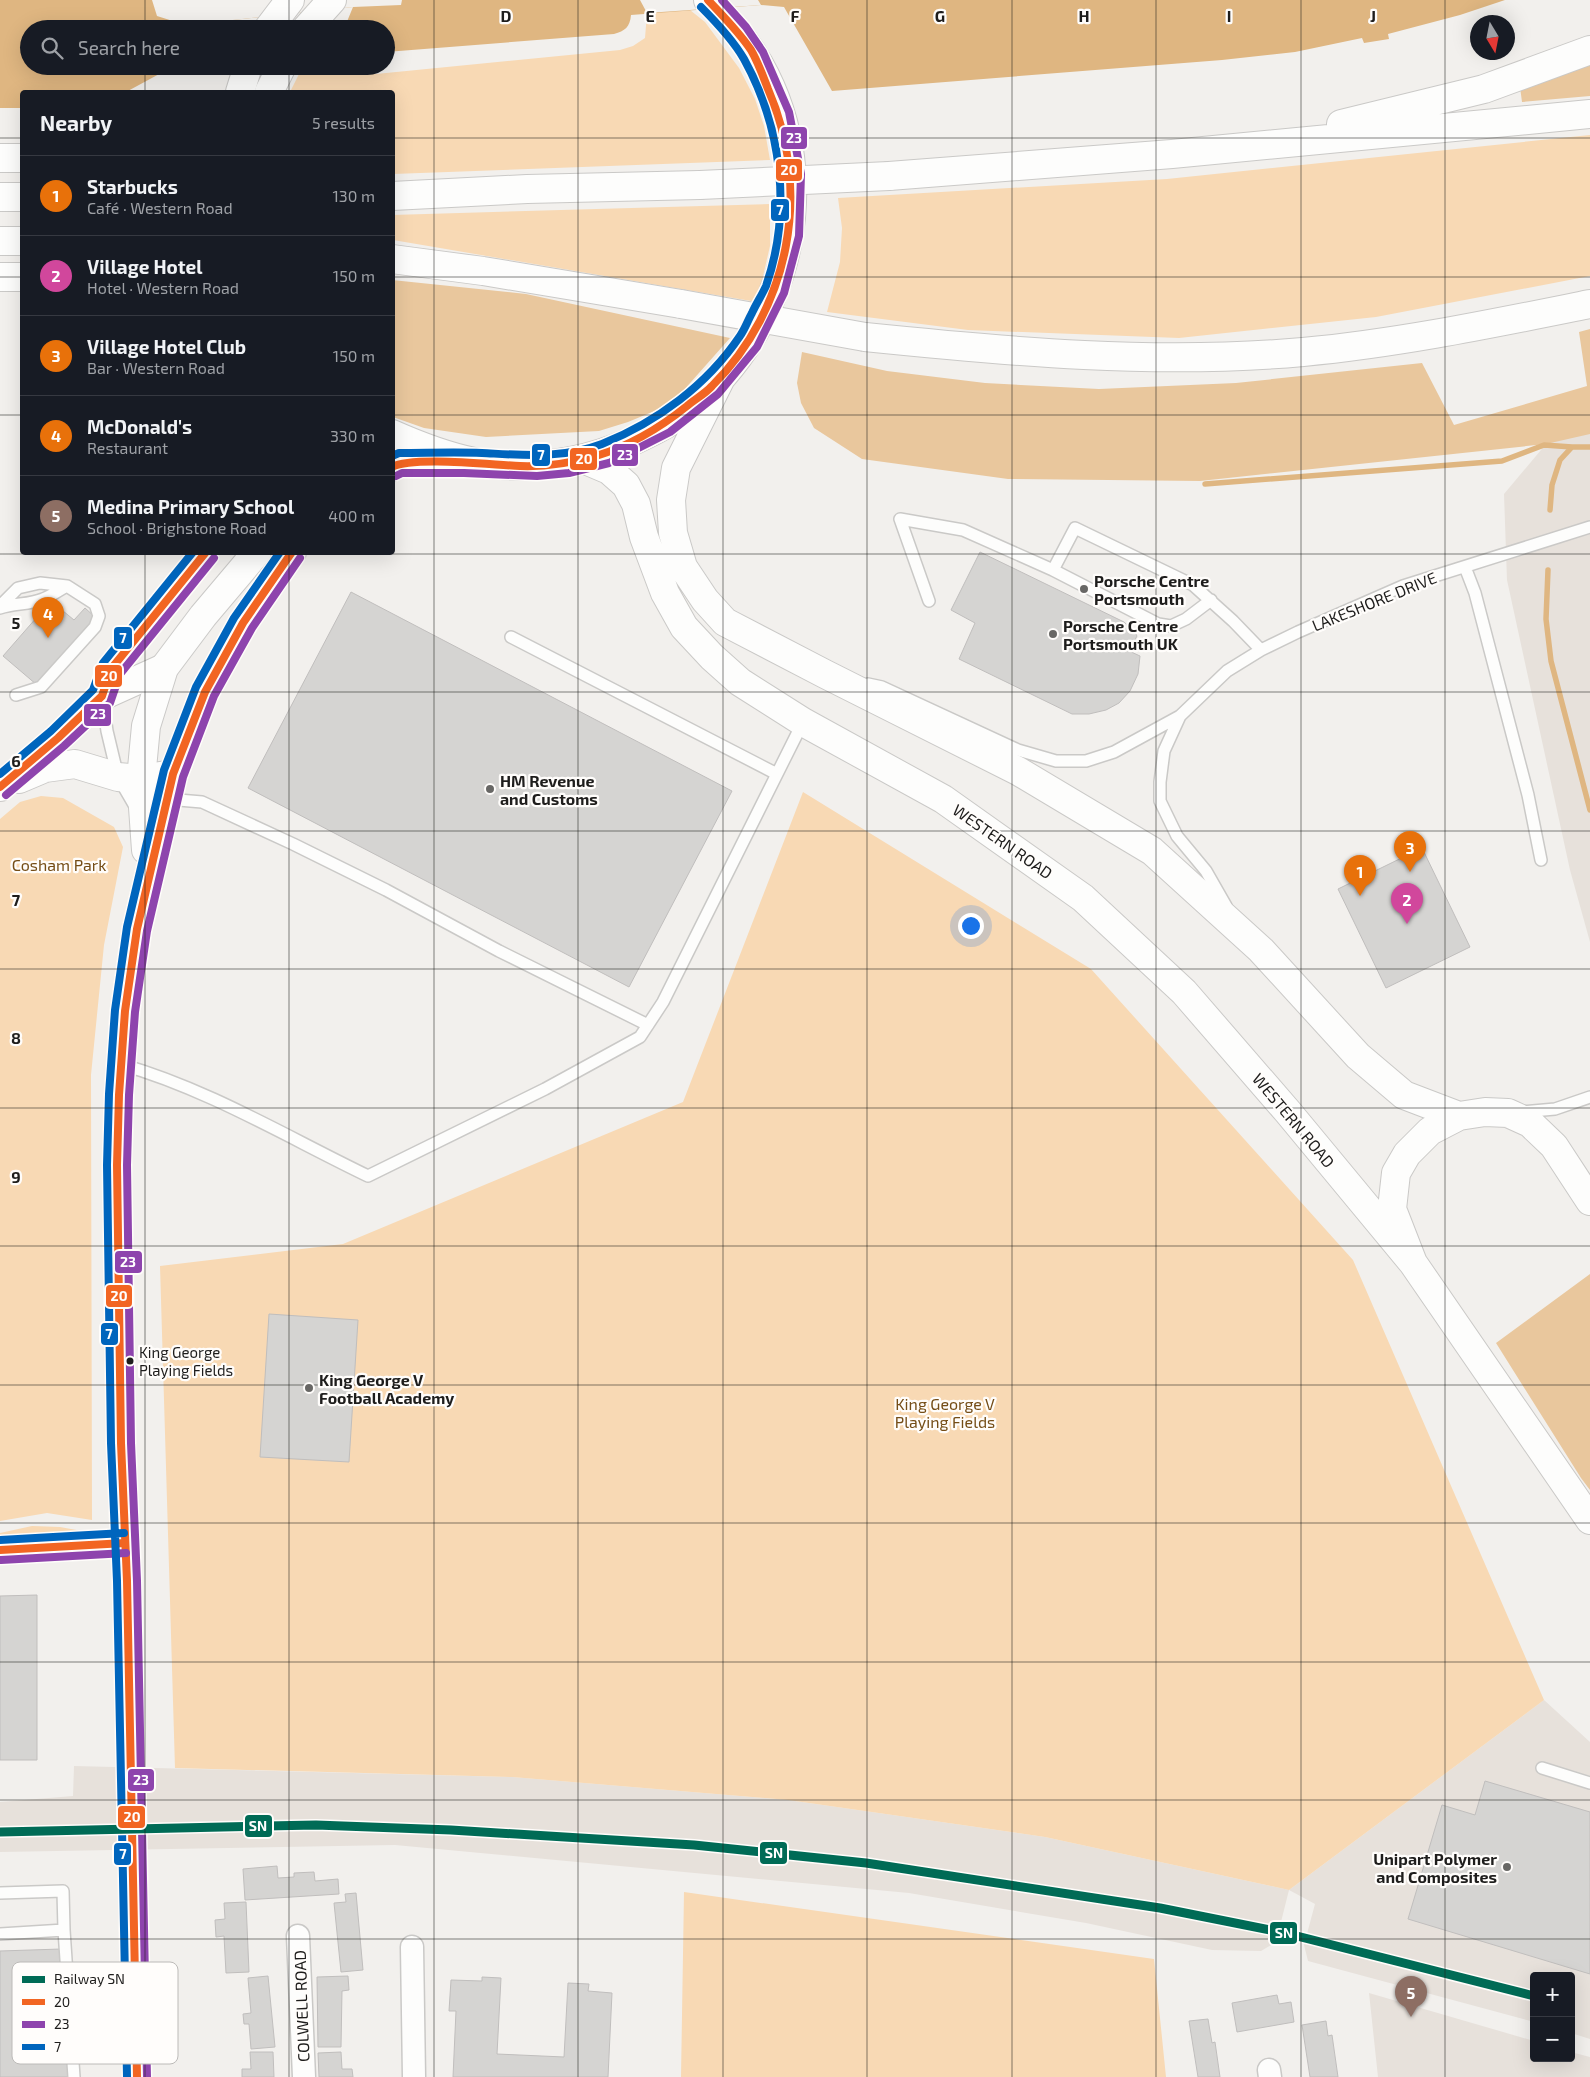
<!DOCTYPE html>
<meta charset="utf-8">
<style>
body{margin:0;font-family:"Exo 2",sans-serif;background:#242831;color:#f1f3f6}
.controls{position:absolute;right:15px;bottom:15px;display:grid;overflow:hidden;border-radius:5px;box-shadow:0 5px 20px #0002}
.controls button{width:45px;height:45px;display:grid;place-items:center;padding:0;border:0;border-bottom:1px solid #363941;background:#171b24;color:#f1f3f6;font:25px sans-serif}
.compass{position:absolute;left:1470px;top:15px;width:45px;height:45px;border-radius:50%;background:#171b24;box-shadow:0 5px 20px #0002;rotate:170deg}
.you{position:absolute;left:970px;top:925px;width:18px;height:18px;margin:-12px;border:4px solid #fff;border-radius:50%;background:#1a73e8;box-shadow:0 0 0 8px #1a73e833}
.badge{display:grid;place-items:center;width:32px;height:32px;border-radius:50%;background:#686765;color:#fff;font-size:16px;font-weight:700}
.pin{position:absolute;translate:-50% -41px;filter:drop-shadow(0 1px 2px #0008)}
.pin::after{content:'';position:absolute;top:26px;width:18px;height:15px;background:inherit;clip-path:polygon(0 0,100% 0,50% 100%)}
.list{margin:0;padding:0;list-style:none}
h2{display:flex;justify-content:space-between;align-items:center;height:65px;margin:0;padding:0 20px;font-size:21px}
h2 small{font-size:16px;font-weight:400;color:#9ea1a6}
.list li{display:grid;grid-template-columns:32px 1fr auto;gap:15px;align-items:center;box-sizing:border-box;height:80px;padding:0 20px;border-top:1px solid #363941}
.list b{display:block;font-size:19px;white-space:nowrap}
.list p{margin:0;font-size:16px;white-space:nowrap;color:#9ea1a6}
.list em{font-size:16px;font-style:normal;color:#9ea1a6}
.icon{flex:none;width:28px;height:28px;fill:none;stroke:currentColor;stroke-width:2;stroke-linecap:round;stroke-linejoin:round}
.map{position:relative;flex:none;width:1590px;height:2077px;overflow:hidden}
.search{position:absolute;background:#171b24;box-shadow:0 5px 20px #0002;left:20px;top:20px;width:375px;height:55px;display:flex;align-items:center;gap:12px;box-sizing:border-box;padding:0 18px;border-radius:28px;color:#9ea1a6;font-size:19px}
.panel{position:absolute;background:#171b24;box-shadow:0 5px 20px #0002;left:20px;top:90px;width:375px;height:465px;border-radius:5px}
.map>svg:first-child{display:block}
.built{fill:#e7e1db}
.green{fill:#f8d9b4}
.forest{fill:#e9c79d}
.water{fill:#dfb681}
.pier{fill:#f2f0ed}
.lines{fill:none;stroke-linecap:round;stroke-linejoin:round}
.stream{stroke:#dfb681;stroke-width:5.5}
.building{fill:#d5d4d2;stroke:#c0bebd}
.lane-casing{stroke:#cac9c7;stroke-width:14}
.street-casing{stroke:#cac9c7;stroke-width:25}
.secondary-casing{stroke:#cac9c7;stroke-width:30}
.primary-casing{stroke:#cac9c7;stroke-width:30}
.highway-casing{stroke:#cac9c7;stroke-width:30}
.lane{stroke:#fdfdfc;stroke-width:11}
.street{stroke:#fdfdfc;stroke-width:22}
.secondary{stroke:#fdfdfc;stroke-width:28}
.primary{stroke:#fdfdfc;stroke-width:28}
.highway{stroke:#fdfdfc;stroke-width:28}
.highway-bridge-casing{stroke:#cac9c7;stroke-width:30;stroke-linecap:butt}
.highway-bridge{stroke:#fdfdfc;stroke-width:28}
.bus-1-casing{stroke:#fffdfb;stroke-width:11}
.bus-2-casing{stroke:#fffdfb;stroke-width:11}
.bus-3-casing{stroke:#fffdfb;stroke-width:11}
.bus-1{stroke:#f26522;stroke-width:8}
.bus-2{stroke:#8e44ad;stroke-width:8}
.bus-3{stroke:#0065bd;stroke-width:8}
.rail-1-casing{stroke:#fffdfb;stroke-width:12}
.rail-1{stroke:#006b56;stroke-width:9}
.grid{fill:none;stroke:#1e1d1c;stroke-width:1;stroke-opacity:0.55}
.poi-dot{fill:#686765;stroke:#fffdfb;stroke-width:2}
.bus-dot{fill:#1e1d1c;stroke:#fffdfb;stroke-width:2}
.labels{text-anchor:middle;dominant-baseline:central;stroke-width:4.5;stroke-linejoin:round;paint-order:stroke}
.bus-label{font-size:15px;fill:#1e1d1c;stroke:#fffdfb;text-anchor:start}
.poi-label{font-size:16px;font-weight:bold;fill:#1e1d1c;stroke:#fffdfb;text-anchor:start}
.street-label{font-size:16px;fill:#1e1d1c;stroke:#fffdfb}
.park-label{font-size:16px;fill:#754d16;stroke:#fffdfb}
.key{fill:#fffdfb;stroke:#bcbab8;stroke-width:1}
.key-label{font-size:14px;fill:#1e1d1c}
.grid-label{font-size:16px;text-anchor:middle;font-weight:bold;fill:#1e1d1c;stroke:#fffdfb;stroke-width:4.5;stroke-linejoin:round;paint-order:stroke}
.line-badge{stroke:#fffdfb;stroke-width:2}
.badge-label{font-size:14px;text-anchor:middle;font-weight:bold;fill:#fff}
</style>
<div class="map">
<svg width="1590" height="2077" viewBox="0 0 1590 2077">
<rect width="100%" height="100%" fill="#f2f0ed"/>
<!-- built -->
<path class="built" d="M1590,423V942L1570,870L1507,580L1504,494L1546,444Z
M1544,1700L1590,1742V2039L1571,2033V1976H1534V2022L1308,1961L1304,1945L1315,1904L1289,1890L1276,1942L1261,1951L1212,1950L1086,1923L909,1893L395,1845L0,1852V1802L73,1796L74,1766L512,1777L788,1800L1045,1837L1289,1890Z
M1369,1993L1534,2041V2058H1571V2052L1590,2057V2077H1378Z"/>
<!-- green -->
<path class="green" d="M690,10L705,22L739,68L755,99L764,126L770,160L393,174L392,92H290L303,66H361L376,74L620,50L633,46L645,38L647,13Z
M1590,135V276L1376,317L1179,338L968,330L827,312L840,262L842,228L838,198L1167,179Z
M770,204V246L757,302L393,240L392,215Z
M803,792L1091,969L1353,1260L1544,1700L1289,1890L1045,1837L788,1800L512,1777L175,1768L160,1266L343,1244L683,1102Z
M41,796L63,798L114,827L123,847L104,945L91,1075L92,1520L47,1513L0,1521V819L20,802Z
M32,1526L60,1527L93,1533V1537L37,1539L0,1544V1533Z
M684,1892L1154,1959L1166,2077H681Z"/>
<!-- forest -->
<path class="forest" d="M1590,63V96L1522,102L1520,87Z
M392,280L526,294L730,338L683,391L657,410L628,422L599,431L486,437L424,428L393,417Z
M1590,329V434L1546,444L1200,481L1008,479L862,459L814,428L801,403L797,383L802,352L887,371L985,383L1099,389L1236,383L1422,363L1454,425L1587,386L1579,332Z
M1590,1274V1490L1581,1478L1496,1343Z"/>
<!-- water -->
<path class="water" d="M0,0H152L157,16L176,22L177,26L353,7L401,5L402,0H1505L1460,15L1388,34L1389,39L1364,43L1362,38L1295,52L1222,60L832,91L784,7L761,5L631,15C630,27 625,31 614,34L386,52V29H29V66H174L126,92H22V108H0Z"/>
<!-- pier -->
<path class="pier" d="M640,0H758L761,5L647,13Z
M353,7L344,29H177V26Z"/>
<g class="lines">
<!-- stream -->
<path class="stream" d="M1205,484L1502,461L1544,445L1572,447
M1550,510L1552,485L1560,460L1572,447H1590
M1548,570L1546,619L1551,661L1590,810"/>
</g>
<!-- building -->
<path class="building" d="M980,552L1124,622L1134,631L1137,636L1129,651L1140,656L1138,674L1130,691L1119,703L1106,710L1089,714H1072L959,659L975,623L951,610Z
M351,592L732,791L629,987L248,788Z
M51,601L74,620L85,608L95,617L37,685L3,656Z
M1422,848L1470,947L1386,988L1338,889Z
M269,1314L358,1320L349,1462L260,1457Z
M37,1595V1760H0V1596Z
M1485,1781L1590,1812V1974L1408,1919L1442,1805L1475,1815Z
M277,1866L278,1878L294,1877V1873L314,1872L315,1881L338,1879L339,1894L245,1900L243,1869Z
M356,1893L363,1970L341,1972L334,1903L346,1902L345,1894Z
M246,1902L249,1972L226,1973L224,1936L216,1937L215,1920L225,1919L224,1903Z
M61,1949L69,2077H0V1951Z
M268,1976L275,2047L251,2049L249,2024H244L243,2014L251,2013L248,1978Z
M348,1976L349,1990L342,1991L341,2047H318L317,1977Z
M482,1977L501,1978L497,2054L564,2057L568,1983L589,1984L588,1991L612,1993L608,2077H453L456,2011H449L451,1980L482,1981Z
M1277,1995L1279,2004L1291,2002L1294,2022L1237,2032L1232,2003Z
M1208,2019L1212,2043L1215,2042L1220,2077H1198L1189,2021Z
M1326,2021L1328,2036L1332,2035L1338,2077H1310L1302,2025Z
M250,2052H273L274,2077H242V2069H251Z
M341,2052L342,2069H352L353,2077H319L318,2053Z"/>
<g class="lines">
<defs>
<path id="lane" d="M1465,567L1475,593L1528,795L1541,860
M1211,600L1186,619L1171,626L1158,624L1053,570L1075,528L1193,585L1233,621L1261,650
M929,601L900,519L963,530L1053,570
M0,606L18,588L40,583L67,586L95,604L99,616L95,627L41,687L16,695
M0,608C14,603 29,605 43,599C51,596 59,590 67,586
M511,637L777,774
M868,684L882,687L1018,750L1056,761H1086L1114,752L1180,716L1227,671L1261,650L1298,632L1403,586L1590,527
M1180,716L1164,751L1160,782V801L1177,836L1206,871L1226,906
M167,799L202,802L293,844L386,890L499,951L648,1025
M136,808L118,777L107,731L102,696L111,669L206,552
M120,1064C208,1089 287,1137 368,1176L545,1089L640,1037L663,1002L803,722
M1522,1112L1555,1109L1590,1097
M0,1550L125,1543
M1542,1768L1590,1783
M0,1893L63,1891L64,1930
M0,1934L64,1930L74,2077"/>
<path id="street" d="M298,1936L304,2077
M412,1947L414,2077
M1269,2070L1270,2077"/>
<path id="secondary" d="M19,779L45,768L75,764L118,777L141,779L173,774
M0,787L58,738L102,696L164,668"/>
<path id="primary" d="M306,29L332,0
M269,92L282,66
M721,378L676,468L671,500L673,533L683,567L705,600L725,622L825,674L1018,771L1152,851L1261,950L1358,1056L1404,1095L1459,1116
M392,434C419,446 445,456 474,462C482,464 492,464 501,465C545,468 586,461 626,444C648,434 669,424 688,409C793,326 826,169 753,54C740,34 725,17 708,0
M583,459L609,470L626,485L636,504L644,537L665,593L684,627L712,657L740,682L803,722L943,799L1083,898L1184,992L1288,1112L1413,1263
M392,467L400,463H446
M146,850L141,779L146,726L164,668L203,616L257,552
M1590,1201L1554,1146L1530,1123L1508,1113L1485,1112L1459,1116L1430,1131L1407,1154L1396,1173L1392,1209L1413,1263L1590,1520
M137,2077L127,1581L121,1443L117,1165L119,1095L125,1011L137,929L173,774L205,692L243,623L292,552"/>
<path id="highway" d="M268,29L290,0
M240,92L248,66
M1341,124L1484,89L1590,50
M0,158H22
M889,176L1172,154L1590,114
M392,196L527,189L700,185
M0,197H22
M0,241H22
M392,259L483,271L681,304
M0,277H22
M865,337C1012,352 1156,365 1303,352C1400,343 1495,323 1590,304"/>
</defs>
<!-- lane casing -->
<use href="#lane" class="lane-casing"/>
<!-- street casing -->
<use href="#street" class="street-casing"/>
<!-- secondary casing -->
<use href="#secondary" class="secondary-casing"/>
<!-- primary casing -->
<use href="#primary" class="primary-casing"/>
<!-- highway casing -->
<use href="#highway" class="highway-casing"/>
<!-- lane -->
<use href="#lane" class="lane"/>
<!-- street -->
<use href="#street" class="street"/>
<!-- secondary -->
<use href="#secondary" class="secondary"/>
<!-- primary -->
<use href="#primary" class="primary"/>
<!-- highway -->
<use href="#highway" class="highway"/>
<defs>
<path id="highway-bridge" d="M700,185L889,176
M681,304L865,337"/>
</defs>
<!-- highway-bridge casing -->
<use href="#highway-bridge" class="highway-bridge-casing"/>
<!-- highway-bridge -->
<use href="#highway-bridge" class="highway-bridge"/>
<defs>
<path id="bus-1" d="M392,467C414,456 492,465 520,466C546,467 571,463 596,456C629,446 661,427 687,406C695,399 705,394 712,386C790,308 812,191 768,89C763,76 758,62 751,50C739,32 723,16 708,0
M0,787L58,738L102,696L111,669L206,552
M0,1550L125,1543
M137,2077L127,1581L121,1443L117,1165L119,1095L125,1011L137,929L173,774L205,692L243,623L292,552"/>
<path id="bus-2" d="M396,476L402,473H464L537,476L569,473L609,463L670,432L718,394L757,347L784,293L799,236L801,174L789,112L763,52L746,27L722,0
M6,795L64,746L110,703L120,674L214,558
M1,1560L126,1553
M147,2077L137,1581L131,1443L127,1165L129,1095L135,1012L147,931L183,777L214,696L252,628L300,558"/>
<path id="bus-3" d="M392,456L399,453C427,453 455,452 482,453C523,455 563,459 602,444C657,422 707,385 740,336C745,329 748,320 752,313C756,304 762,295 766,286C792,212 782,128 744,59C733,40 717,23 701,7
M0,774L51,731L93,690L103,663L193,552
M0,1540L124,1533
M127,2077L117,1581L111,1443L107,1165L109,1094L115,1010L127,927L164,770L196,687L234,618L280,552"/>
</defs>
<!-- bus-1 casing -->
<use href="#bus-1" class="bus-1-casing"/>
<!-- bus-2 casing -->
<use href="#bus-2" class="bus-2-casing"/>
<!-- bus-3 casing -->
<use href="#bus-3" class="bus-3-casing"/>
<!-- bus-1 -->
<use href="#bus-1" class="bus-1"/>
<!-- bus-2 -->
<use href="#bus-2" class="bus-2"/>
<!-- bus-3 -->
<use href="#bus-3" class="bus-3"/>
<defs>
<path id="rail-1" d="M0,1832L316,1825L451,1830L694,1845L866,1863L1160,1908L1285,1933L1534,1996"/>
</defs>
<!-- rail-1 casing -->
<use href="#rail-1" class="rail-1-casing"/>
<!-- rail-1 -->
<use href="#rail-1" class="rail-1"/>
</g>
<!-- grid -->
<path class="grid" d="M145,0V29M289,0V29M434,0V2077M578,0V2077M723,0V2077M867,0V2077M1012,0V2077M1156,0V2077M1301,0V2077M1445,0V2077M145,66V92M289,66V92M0,138H22M392,138H1590M0,277H22M392,277H1590M0,415H22M392,415H1590M145,552V2077M289,552V2077M0,554H1590M0,692H1590M0,831H1590M0,969H1590M0,1108H1590M0,1246H1590M0,1385H1590M0,1523H1590M0,1662H1590M0,1800H1590M0,1939H1590"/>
<!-- markers -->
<g class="poi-dot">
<circle cx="1084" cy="589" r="5"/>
<circle cx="1053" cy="634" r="5"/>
<circle cx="490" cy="789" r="5"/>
<circle cx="309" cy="1388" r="5"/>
<circle cx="1507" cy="1867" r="5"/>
</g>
<circle class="bus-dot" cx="130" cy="1361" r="4.5"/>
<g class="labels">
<!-- bus labels -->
<g class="bus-label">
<text x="139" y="1352">King George<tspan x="139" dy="18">Playing Fields</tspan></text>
</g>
<!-- poi labels -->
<g class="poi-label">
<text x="1094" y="580">Porsche Centre<tspan x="1094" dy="18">Portsmouth</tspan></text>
<text x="1063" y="625">Porsche Centre<tspan x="1063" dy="18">Portsmouth UK</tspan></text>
<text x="500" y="780">HM Revenue<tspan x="500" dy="18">and Customs</tspan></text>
<text x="319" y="1379">King George V<tspan x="319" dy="18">Football Academy</tspan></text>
<text x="1497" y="1858" text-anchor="end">Unipart Polymer<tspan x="1497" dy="18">and Composites</tspan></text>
</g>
<!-- street labels -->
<g class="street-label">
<text transform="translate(1374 601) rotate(-22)">LAKESHORE DRIVE</text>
<text transform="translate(1003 841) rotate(35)">WESTERN ROAD</text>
<text transform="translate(1294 1120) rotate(50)">WESTERN ROAD</text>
<text transform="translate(301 2006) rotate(-92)">COLWELL ROAD</text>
</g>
<!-- park labels -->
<g class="park-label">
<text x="59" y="864">Cosham Park</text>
<text x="945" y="1403">King George V<tspan x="945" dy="18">Playing Fields</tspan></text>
</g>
</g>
<!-- legend -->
<rect x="12" y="1962" width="166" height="102" rx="8" class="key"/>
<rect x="22" y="1976" width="23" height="7" fill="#006b56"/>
<rect x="22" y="1999" width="23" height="6" fill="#f26522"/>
<rect x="22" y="2021" width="23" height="7" fill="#8e44ad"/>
<rect x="22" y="2044" width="23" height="6" fill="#0065bd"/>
<g class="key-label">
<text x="54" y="1984">Railway SN</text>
<text x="54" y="2007">20</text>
<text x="54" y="2029">23</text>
<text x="54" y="2052">7</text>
</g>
<g class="grid-label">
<text x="506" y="22">D</text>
<text x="650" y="22">E</text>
<text x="795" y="22">F</text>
<text x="940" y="22">G</text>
<text x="1084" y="22">H</text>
<text x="1229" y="22">I</text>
<text x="1373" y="22">J</text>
<text x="16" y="629">5</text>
<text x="16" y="767">6</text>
<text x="16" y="906">7</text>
<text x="16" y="1044">8</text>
<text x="16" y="1183">9</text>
</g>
<g class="line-badge">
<rect x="780" y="126" width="28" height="24" rx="5" fill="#8e44ad"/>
<rect x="775" y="158" width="28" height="24" rx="5" fill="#f26522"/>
<rect x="770" y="198" width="20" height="24" rx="5" fill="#0065bd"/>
<rect x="531" y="443" width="20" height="24" rx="5" fill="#0065bd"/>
<rect x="611" y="443" width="28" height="24" rx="5" fill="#8e44ad"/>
<rect x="569" y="447" width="29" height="24" rx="5" fill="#f26522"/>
<rect x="113" y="626" width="20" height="24" rx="5" fill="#0065bd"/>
<rect x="94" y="664" width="29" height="24" rx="5" fill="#f26522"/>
<rect x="83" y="703" width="29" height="24" rx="5" fill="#8e44ad"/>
<rect x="114" y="1250" width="29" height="24" rx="5" fill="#8e44ad"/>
<rect x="105" y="1284" width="28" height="24" rx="5" fill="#f26522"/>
<rect x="100" y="1322" width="19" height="24" rx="5" fill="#0065bd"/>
<rect x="127" y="1768" width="28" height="24" rx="5" fill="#8e44ad"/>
<rect x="117" y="1805" width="29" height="24" rx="5" fill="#f26522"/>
<rect x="244" y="1814" width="29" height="24" rx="5" fill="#006b56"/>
<rect x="759" y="1841" width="29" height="24" rx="5" fill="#006b56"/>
<rect x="113" y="1842" width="19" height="24" rx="5" fill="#0065bd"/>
<rect x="1269" y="1921" width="29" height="24" rx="5" fill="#006b56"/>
</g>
<g class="badge-label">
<text x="794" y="143">23</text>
<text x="789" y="175">20</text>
<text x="780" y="215">7</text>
<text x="541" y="460">7</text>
<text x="625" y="460">23</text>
<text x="584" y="464">20</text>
<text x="123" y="643">7</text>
<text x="109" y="681">20</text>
<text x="98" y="719">23</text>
<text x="128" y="1267">23</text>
<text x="119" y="1301">20</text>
<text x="109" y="1339">7</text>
<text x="141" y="1785">23</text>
<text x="132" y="1822">20</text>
<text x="258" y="1831">SN</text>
<text x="774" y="1858">SN</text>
<text x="123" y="1859">7</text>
<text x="1284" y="1938">SN</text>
</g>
</svg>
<div class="controls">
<button>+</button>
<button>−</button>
</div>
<svg class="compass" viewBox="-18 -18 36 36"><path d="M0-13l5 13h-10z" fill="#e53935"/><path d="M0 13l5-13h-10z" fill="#9ea1a6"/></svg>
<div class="you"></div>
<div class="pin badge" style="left:1360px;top:896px;background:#e8710a">1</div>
<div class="pin badge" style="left:1407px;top:924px;background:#d1479c">2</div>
<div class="pin badge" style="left:1410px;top:872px;background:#e8710a">3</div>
<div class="pin badge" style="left:48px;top:638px;background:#e8710a">4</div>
<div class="pin badge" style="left:1411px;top:2017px;background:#8d6e63">5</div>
<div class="search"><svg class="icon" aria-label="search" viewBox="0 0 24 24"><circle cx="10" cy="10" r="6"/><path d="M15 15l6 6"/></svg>Search here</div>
<section class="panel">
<h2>Nearby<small>5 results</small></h2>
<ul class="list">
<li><span class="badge" style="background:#e8710a">1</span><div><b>Starbucks</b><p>Café · Western Road</p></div><em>130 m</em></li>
<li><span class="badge" style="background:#d1479c">2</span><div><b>Village Hotel</b><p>Hotel · Western Road</p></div><em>150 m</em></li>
<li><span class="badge" style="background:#e8710a">3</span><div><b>Village Hotel Club</b><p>Bar · Western Road</p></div><em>150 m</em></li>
<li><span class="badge" style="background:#e8710a">4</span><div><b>McDonald's</b><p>Restaurant</p></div><em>330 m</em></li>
<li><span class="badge" style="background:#8d6e63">5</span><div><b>Medina Primary School</b><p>School · Brighstone Road</p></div><em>400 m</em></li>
</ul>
</section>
</div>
